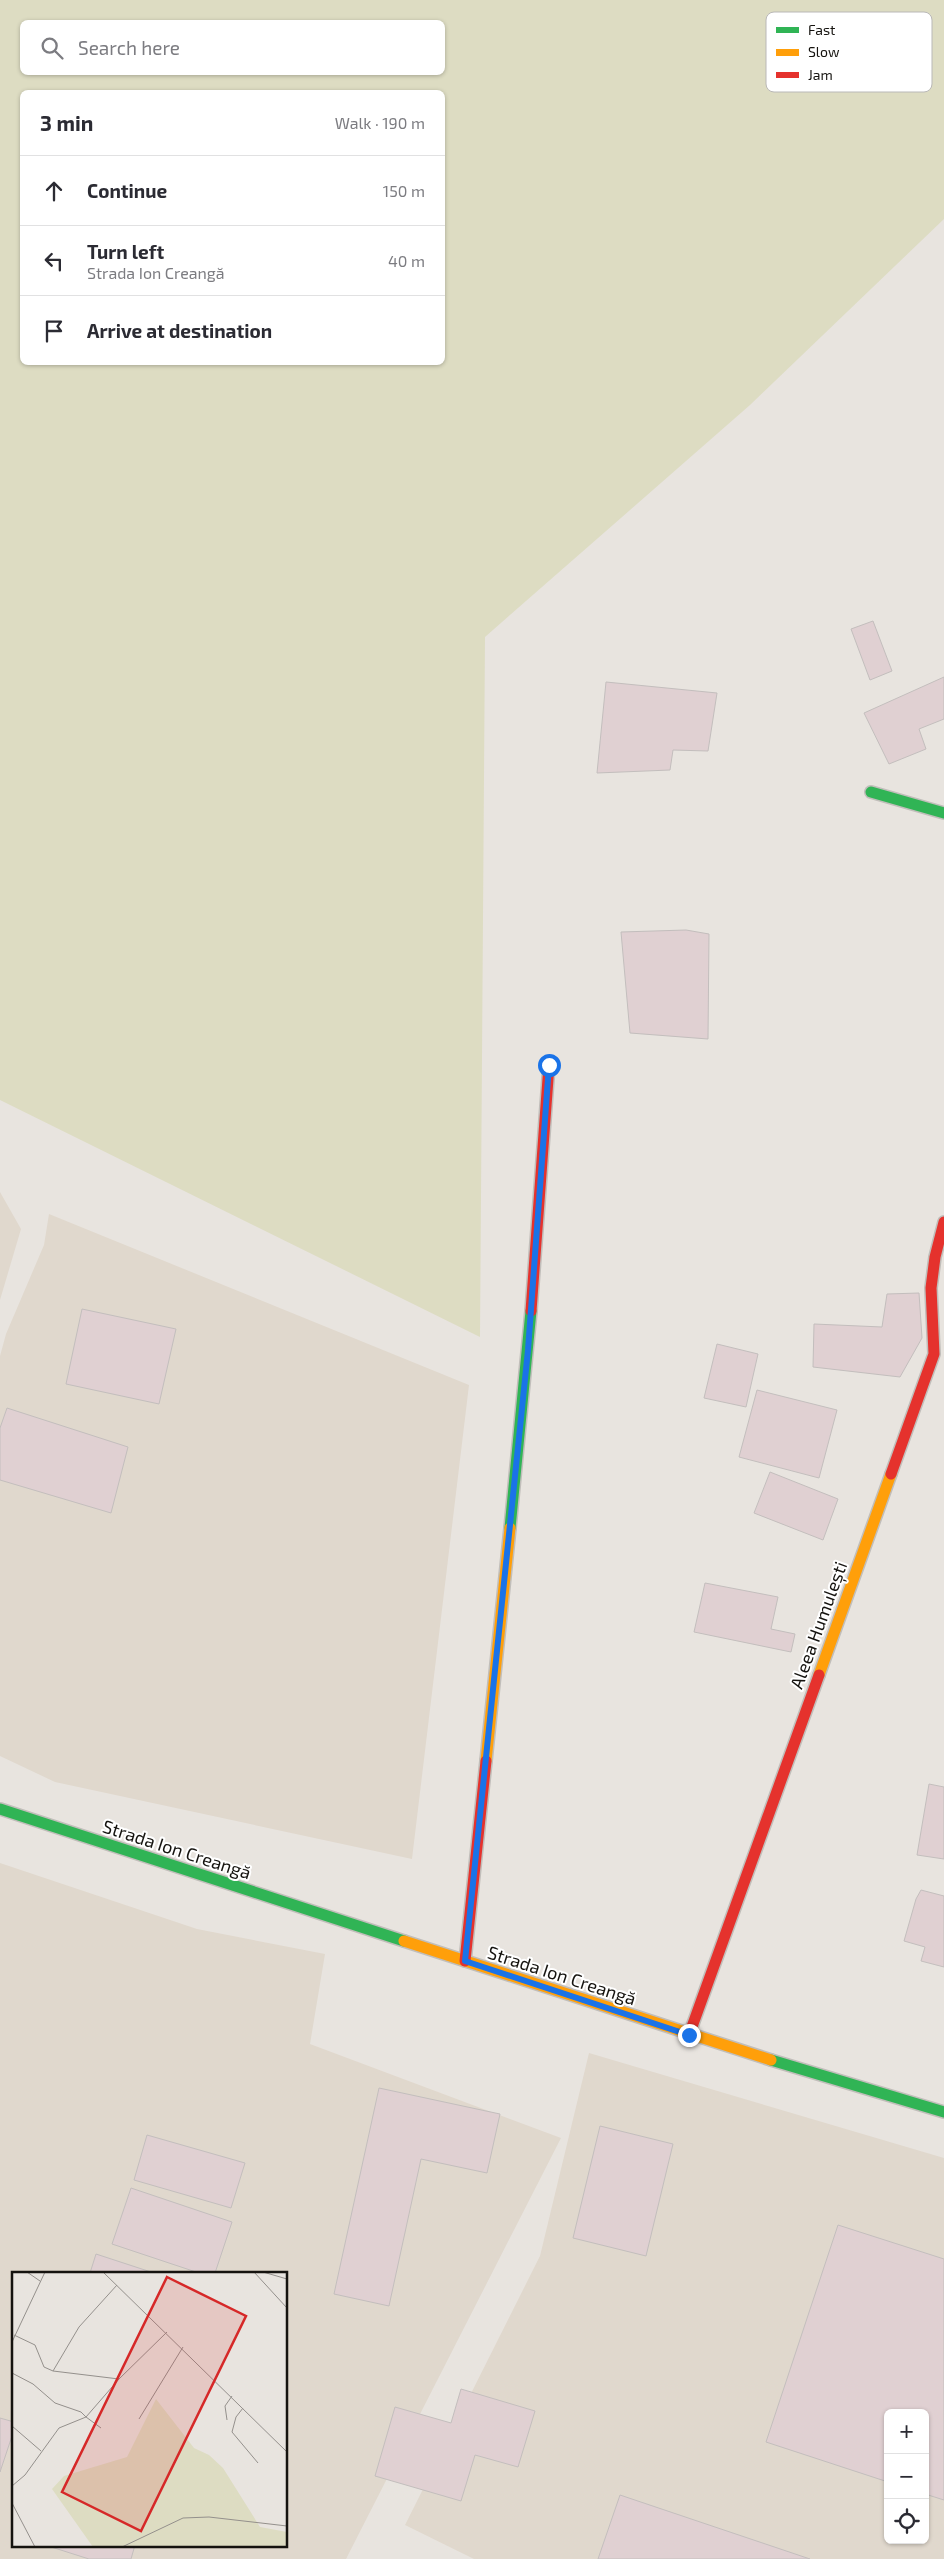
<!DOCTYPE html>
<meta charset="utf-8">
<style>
body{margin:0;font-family:"Exo 2",sans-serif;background:#f7f7f7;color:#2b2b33}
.controls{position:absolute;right:15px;bottom:15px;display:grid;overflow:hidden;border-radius:8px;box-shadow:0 1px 4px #0004}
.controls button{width:45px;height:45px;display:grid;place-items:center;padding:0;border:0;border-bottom:1px solid #e1e1e2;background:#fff;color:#2b2b33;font:25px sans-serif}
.stop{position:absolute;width:15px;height:15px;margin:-11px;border:4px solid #1a73e8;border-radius:50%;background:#fff}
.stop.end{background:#1a73e8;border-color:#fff;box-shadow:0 1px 5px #0008}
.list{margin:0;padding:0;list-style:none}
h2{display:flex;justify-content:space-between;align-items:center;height:65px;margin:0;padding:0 20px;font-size:21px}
h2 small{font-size:16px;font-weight:400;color:#7c7c81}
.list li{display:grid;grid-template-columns:32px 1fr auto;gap:15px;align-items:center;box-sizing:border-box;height:70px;padding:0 20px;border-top:1px solid #e1e1e2}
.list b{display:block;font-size:19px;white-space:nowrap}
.list p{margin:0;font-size:16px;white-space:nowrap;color:#7c7c81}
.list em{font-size:16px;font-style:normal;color:#7c7c81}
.icon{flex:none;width:28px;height:28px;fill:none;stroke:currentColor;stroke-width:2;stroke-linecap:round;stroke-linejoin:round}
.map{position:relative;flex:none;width:944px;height:2559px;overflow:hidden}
.search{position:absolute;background:#fff;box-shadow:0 1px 4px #0004;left:20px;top:20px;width:425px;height:55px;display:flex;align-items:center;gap:12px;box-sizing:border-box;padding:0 18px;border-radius:8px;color:#7c7c81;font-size:19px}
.panel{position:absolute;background:#fff;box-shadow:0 1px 4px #0004;left:20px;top:90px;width:425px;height:275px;border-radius:8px}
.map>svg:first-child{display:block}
.built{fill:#e0d8cd;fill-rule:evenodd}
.green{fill:#dddcc2;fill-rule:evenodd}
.building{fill:#e0d0d2;stroke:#c3bebd}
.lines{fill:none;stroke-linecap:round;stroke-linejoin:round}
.fast-casing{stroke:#c1beba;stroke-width:14}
.slow-casing{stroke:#c1beba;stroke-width:14}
.jam-casing{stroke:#c1beba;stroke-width:14}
.fast{stroke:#30b455;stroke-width:11}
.slow{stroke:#ff9f0a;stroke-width:11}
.jam{stroke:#e5322d;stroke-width:11}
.route{stroke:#1a73e8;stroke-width:6}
.labels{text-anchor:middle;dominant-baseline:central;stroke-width:4;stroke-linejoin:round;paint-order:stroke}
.street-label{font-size:18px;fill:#15130f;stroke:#fff}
.inset-road{fill:none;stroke:#94908c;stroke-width:1}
.view{fill:#d62828;fill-opacity:0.15;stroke:#d62828;stroke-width:2.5}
.inset-edge{fill:none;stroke:#15130f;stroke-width:2.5}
.key{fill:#fff;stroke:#b9b8b7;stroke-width:1}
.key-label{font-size:14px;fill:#15130f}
</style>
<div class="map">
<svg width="944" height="2559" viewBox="0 0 944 2559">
<rect width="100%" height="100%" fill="#e8e4df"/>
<!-- built -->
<path class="built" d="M0,1192L21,1229L0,1300Z
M49,1214L469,1385L412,1859L55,1782L0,1756V1356L6,1334L44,1245Z
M0,1863L197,1929L325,1954L310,2044L561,2138L346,2559H0ZM14,2273H286V2545H14Z
M589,2053L944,2158V2559H474L405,2525L540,2256ZM888,2413H925V2540H888Z"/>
<!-- green -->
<path class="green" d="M0,0H944V219L750,405L485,637L480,1337L0,1100ZM22,22H442V72H22ZM22,92H442V362H22Z"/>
<!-- building -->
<path class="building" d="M873,621L892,671L870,680L851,629Z
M944,677V719L919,729L926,749L889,764L864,713Z
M606,682L717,693L708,751L673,750L670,770L597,773Z
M686,930L709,934L708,1039L630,1033L621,932Z
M919,1293L922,1338L900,1377L813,1367L814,1324L882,1327L887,1294Z
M82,1309L176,1329L159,1404L66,1384Z
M717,1344L758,1354L746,1407L704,1398Z
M757,1390L837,1410L819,1478L739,1457Z
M7,1408L128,1447L111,1513L0,1480V1428Z
M770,1472L838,1499L823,1540L754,1513Z
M705,1583L778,1597L771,1629L795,1634L791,1652L694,1632Z
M929,1784L944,1787V1859L917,1855Z
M921,1890L944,1896V1967L921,1961L925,1947L904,1941L916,1899Z
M379,2088L500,2114L487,2173L421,2159L389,2306L334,2294Z
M600,2126L673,2144L646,2256L573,2238Z
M147,2135L245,2163L231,2208L134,2180Z
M131,2188L232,2222L215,2273H199L112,2244Z
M838,2225L944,2259V2500L925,2494V2413H888V2482L766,2442Z
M96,2254L154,2273H90Z
M461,2389L535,2411L518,2467L475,2455L461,2501L375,2476L395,2407L451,2423Z
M0,2418L14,2422V2430L0,2472Z
M620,2495L810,2559H598Z
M45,2545H135L131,2559H89Z"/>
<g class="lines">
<defs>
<path id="fast" d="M871,792L944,813
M510,1528L531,1311
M0,1809L404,1941
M771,2060L944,2112"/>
<path id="slow" d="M819,1675L891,1474
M486,1761L510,1528
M404,1941L771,2060"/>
<path id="jam" d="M531,1311L549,1065
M891,1474L934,1354L931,1288L935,1257L944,1222
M465,1961L486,1761
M689,2035L819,1675"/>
</defs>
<!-- fast casing -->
<use href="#fast" class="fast-casing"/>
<!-- slow casing -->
<use href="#slow" class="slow-casing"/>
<!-- jam casing -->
<use href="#jam" class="jam-casing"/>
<!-- fast -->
<use href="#fast" class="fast"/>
<!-- slow -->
<use href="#slow" class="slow"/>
<!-- jam -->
<use href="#jam" class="jam"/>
</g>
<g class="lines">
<!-- route -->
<path class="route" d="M549,1065L528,1350L465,1961L689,2035"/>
</g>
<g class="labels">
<!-- street labels -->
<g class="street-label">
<text transform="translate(818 1625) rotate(-70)">Aleea Humulești</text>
<text transform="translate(177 1849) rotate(18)">Strada Ion Creangă</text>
<text transform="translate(562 1975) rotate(18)">Strada Ion Creangă</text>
</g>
</g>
<!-- overview -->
<g transform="translate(12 2272)">
<rect width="275" height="275" fill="#e8e4df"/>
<path d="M144,127L182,176L197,183L211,196L248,255L275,260V275H81L40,217L52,204L115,185Z" fill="#dddcc2"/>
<path class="inset-road" d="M15,0L28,9M91,0L275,180M242,0L275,36M251,0L275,7M2,63L23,73L32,95L41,99L107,107M0,70L33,0M41,99L67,55L105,13M0,101L21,112L43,131L69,140L74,145L107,107L155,60M231,136L224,145L220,160L246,191M127,147L171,75M215,148L213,134L220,124M0,154L29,179M0,214L13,203L47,156L74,145L89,156M0,231L23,275M110,275L171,246L197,245L275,254"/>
<path class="view" d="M155,5L234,44L129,259L50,220Z"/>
<rect width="275" height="275" class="inset-edge"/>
</g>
<!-- legend -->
<rect x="766" y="12" width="166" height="80" rx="8" class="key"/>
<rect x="776" y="27" width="23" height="6" fill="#30b455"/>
<rect x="776" y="49" width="23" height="7" fill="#ff9f0a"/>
<rect x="776" y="72" width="23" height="6" fill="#e5322d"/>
<g class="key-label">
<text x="808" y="35">Fast</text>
<text x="808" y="57">Slow</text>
<text x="808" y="80">Jam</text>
</g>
</svg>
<div class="controls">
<button>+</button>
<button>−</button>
<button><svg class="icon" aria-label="locate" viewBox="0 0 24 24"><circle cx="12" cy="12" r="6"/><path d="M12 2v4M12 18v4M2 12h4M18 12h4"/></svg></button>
</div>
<div class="stop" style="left:549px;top:1065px"></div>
<div class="stop end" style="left:689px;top:2035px"></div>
<div class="search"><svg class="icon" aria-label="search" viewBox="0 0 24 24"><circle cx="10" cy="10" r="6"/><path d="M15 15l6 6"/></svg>Search here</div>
<section class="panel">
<h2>3 min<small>Walk · 190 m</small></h2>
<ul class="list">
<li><svg class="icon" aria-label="ahead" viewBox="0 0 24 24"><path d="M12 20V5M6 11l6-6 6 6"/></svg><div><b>Continue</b></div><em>150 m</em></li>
<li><svg class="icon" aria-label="left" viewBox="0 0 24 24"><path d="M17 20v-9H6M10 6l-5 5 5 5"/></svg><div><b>Turn left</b><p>Strada Ion Creangă</p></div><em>40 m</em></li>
<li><svg class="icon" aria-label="arrive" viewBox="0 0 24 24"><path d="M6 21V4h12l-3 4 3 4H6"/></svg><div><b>Arrive at destination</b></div></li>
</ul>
</section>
</div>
